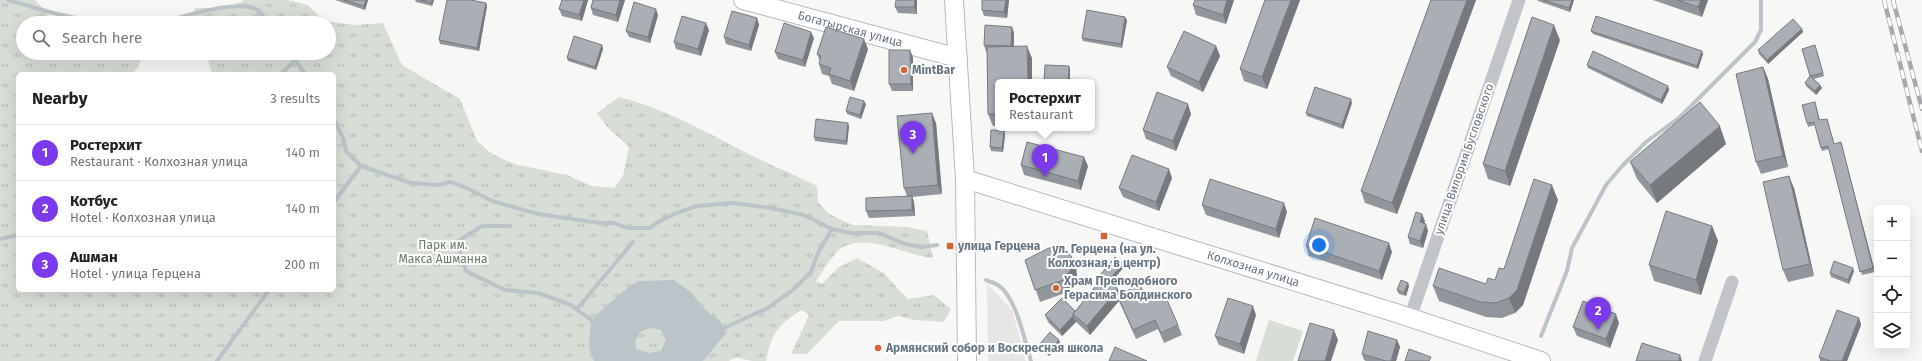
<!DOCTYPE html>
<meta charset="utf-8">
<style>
body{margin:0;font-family:"Fira Sans",sans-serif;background:#f2f2f2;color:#202124}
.controls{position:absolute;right:12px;bottom:12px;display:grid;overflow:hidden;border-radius:6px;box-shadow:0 4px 16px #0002}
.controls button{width:36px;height:36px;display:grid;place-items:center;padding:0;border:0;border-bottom:1px solid #e0e0e0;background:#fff;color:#202124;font:20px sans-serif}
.you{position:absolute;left:1319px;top:245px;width:14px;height:14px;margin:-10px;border:3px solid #fff;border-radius:50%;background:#1a73e8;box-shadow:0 0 0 6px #1a73e833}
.badge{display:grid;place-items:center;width:26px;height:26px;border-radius:50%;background:#7c3aed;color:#fff;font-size:13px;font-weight:700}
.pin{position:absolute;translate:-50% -33px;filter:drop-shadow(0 1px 2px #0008)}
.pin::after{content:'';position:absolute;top:21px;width:14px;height:12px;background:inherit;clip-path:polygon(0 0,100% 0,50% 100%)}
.popup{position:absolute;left:995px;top:79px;width:100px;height:52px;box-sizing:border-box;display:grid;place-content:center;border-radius:6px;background:#fff;filter:drop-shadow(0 1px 3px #0005);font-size:13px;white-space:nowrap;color:#757577}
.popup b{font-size:15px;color:#202124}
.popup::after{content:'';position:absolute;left:50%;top:100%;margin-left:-8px;border:8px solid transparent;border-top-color:#fff}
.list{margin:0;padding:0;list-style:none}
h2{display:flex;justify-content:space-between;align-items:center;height:52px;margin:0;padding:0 16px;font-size:17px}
h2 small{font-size:13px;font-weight:400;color:#757577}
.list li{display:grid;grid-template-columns:26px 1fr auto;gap:12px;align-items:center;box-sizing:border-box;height:56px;padding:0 16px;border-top:1px solid #e0e0e0}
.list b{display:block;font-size:15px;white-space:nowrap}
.list p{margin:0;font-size:13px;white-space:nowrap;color:#757577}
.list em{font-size:13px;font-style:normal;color:#757577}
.icon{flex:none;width:22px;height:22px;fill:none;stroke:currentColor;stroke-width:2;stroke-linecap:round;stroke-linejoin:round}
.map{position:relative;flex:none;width:1922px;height:361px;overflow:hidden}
.search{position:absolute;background:#fff;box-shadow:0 4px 16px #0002;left:16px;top:16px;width:320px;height:44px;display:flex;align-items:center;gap:10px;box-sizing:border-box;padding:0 14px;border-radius:22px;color:#757577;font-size:15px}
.panel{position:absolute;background:#fff;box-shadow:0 4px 16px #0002;left:16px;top:72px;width:320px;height:220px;border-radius:6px}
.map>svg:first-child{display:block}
.built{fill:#e5e6e5}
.grass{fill:#d8ded6}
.park{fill:url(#park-tufts)}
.water{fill:#bbc4c9;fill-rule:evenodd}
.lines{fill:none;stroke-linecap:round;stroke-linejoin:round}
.stream{stroke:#bbc4c9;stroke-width:4}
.secondary-casing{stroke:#b6babe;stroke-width:20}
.street{stroke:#c1c4c8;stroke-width:13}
.secondary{stroke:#fff;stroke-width:18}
.rail-casing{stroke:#a5a9ae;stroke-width:4.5}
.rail{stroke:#fff;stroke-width:3;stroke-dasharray:9;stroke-linecap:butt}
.wall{fill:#91969c}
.shaded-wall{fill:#767a7f}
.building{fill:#a9afb5;stroke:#767a7f}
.poi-dot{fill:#d56337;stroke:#fff;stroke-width:1.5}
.labels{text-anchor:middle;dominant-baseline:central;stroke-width:4;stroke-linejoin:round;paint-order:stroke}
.street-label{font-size:12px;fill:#697683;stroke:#fff}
.poi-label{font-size:12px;font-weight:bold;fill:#697683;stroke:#fff;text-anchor:start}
.park-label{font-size:12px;fill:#6a7b67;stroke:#fff}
</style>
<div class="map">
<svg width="1922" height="361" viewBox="0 0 1922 361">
<defs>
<pattern id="park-tufts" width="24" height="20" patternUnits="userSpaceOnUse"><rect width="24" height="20" fill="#d8ded6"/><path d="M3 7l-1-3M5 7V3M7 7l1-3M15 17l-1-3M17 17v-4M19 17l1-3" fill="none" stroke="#b3b9b3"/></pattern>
</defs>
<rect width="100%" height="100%" fill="#f7f7f5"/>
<!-- built -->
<path class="built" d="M987,284L1012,310L1026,361H988Z"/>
<!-- grass -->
<path class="grass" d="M1269,320L1303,331L1293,361H1256Z"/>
<!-- park -->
<path class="park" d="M0,0H35L55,22L59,23H23V53H143L138,68L131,74H18V290H334V74H212L206,53H329V23H195V8H228L244,0H288L308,5L324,21L355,25L383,23L402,65L460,99L477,141L492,154L514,164L567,175L592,186L614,188L623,176L629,147L608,128L597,113L619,97C670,110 712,136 759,159C778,169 798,176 817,186L818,202L829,214L853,225L907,227L927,231L933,258C905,256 867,231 840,249C832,255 822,273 816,281L822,284L839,267L857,258L884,273L907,299L934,295L951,309L944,322L914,320L898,316L884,321H839L807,354H791L809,315L802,310C777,325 772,333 766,361C762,361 757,361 753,361C743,360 738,354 729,361H0Z"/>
<!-- water -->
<path class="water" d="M674,280L692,293L703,308L720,321L727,332L703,361H594L589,348L591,320L622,292L638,281ZM651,328L661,330L666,339L661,351L649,353L636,349L635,341L641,331Z"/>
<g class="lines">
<!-- stream -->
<path class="stream" d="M8,0L53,13L98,23
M161,23C183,16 232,1 254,8C260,10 265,19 269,23
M290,53L305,74
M281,74L294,61
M334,119L343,138L346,151L361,166L411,183L437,185L451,182L469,189L492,201L538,214L600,223H614L627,228H650L658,222L674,214L697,206L733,203L771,208L804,215L832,229L851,233H879L905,244L921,247L937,245
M334,202L361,166
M510,226H482L457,242L466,271L505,290L538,293L571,305L591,320
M0,239L18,235
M986,280C990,282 995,283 998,285C1017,298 1024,340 1031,361
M577,309L633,242
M724,328L768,308L794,289L811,272L818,253L832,229
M1541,336L1567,271L1572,248L1606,185L1623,165L1646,142L1680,117L1755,42L1761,30V0
M217,361L269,290"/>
<defs>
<g id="secondary">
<path id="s1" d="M743,0L958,58"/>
<path d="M954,0L965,179L967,361"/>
<path id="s2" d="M965,179L1396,313L1541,361"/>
</g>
</defs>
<!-- secondary casing -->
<use href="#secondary" class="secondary-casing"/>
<!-- street -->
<path class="street" d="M1410,318L1519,0
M1705,361L1732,282"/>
<!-- secondary -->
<use href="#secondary" class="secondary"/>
<defs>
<path id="rail" d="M1884,0L1922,151
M1893,0L1922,109"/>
</defs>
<!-- rail casing -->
<use href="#rail" class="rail-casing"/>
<!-- rail -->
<use href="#rail" class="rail"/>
</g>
<!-- wall -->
<path class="wall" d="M335,0H368L365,10Z
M415,0H434L432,6L416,2Z
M562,0H588L582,21L562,16L559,9Z
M593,0H625L618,22L593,15L591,8Z
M917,0V14L898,13L895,7Z
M982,0H1009L1007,18L984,16L982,10Z
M1234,0L1226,24L1196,15L1193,5Z
M1265,0H1300L1267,89L1244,81L1240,69Z
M1431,0H1476L1397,214L1365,203L1361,191Z
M1537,0H1574L1570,12L1538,1Z
M1653,0H1708L1702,17Z
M486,3L487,6L479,51L440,44L439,40Z
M658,15L650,43L629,37L626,31Z
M757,18L759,25L751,51L726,44L724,37Z
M1127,20L1122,48L1083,41L1082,38Z
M1012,27L1014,33V46L1032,58L998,82V126H993L988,114L987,52H986L984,45Z
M1802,29L1803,32L1768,64L1759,54L1758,50Z
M709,30L701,56L676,49L674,42Z
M1591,31L1702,51L1703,54L1698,69L1593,34Z
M814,38L805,67L778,59L775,52Z
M1560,40L1510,186L1488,179L1483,164Z
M602,45L603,49L596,70L568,61L567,58Z
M1815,45L1824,76L1814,79L1822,88L1816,95L1806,86L1805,83L1810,76Z
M1216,46L1220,56L1203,92L1171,76L1167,67Z
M868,49L854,91L832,84L829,76L822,74L819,64L820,61L817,54Z
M913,57V91H892L889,84Z
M1587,65L1668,86L1669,90L1662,104L1588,68Z
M1763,67L1768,79L1788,167L1761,174L1756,162Z
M1815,102L1820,120L1828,122L1834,144L1841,142L1842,146L1875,272L1862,275L1829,149L1822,151L1815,125L1808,127L1807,123Z
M1352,103L1343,129L1307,116L1306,113Z
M866,104L861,119L847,114L846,111Z
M1191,114L1176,151L1146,139L1143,130Z
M936,123L942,194L912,197L914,202L915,216L869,218L866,211L907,196L904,188Z
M849,126L847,145L815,141L814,137Z
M1004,131L1005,135L1003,152L991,151L990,147Z
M1726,144L1657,203L1637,179L1630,162Z
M1021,165L1088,166L1081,190L1024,175Z
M1172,178L1159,211L1123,197L1119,188Z
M1794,188L1814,276L1788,282L1783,270Z
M1558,200L1523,305L1515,313L1502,318L1486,317L1439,301L1433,286L1486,284L1495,280Z
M1202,205L1287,212L1279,238L1206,215Z
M1425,221L1424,223L1428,231L1423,248L1410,244L1408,237Z
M1712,226L1718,241L1701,295L1654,281L1649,265Z
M1306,246L1392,252L1382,280L1309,256Z
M1025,260L1076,268L1077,276L1075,283L1068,292L1040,302Z
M1124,267L1110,283L1119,294L1147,300L1178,325L1182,335L1164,343L1158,329L1136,339L1119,301L1090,335L1076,322L1062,336L1048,322L1045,315L1075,311L1103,278L1101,274Z
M1854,271L1849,284L1831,277L1830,273Z
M1408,283L1409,286L1406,296L1399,294L1397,290Z
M1256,315L1244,354L1219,345L1215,336Z
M1859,318L1861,325L1847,361H1820L1819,357Z
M1619,323L1610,348L1577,336L1573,327Z
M1059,340L1060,343L1049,356L1041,349L1039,345Z
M1397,340L1400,347L1396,361H1366L1364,360L1362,354Z"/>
<!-- shaded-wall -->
<path class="shaded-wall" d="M366,0H368L365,10L364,6Z
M432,0H434L432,6L431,3Z
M584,0H588L582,21L579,15Z
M620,0H625L618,22L616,15Z
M915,0H917V14L914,7Z
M1006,0H1009L1007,18L1004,12Z
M1227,0H1234L1226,24L1223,15Z
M1291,0H1300L1267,89L1262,77Z
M1467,0H1476L1397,214L1392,203Z
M1572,0H1574L1570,12L1569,8Z
M1701,0H1708L1702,17L1698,7Z
M486,3L487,6L479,51L477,48Z
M656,9L658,15L650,43L648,37Z
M1125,17L1127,20L1122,48L1121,44Z
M757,18L759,25L751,51L749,45Z
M706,23L709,30L701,56L698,49Z
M1554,25L1560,40L1510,186L1505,171Z
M1012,27L1014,33L1013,53L1011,46Z
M1802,29L1803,32L1768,64L1767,60Z
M811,32L814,38L805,67L803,60Z
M864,39L868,49L854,91L850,81Z
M602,45L603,49L596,70L595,67Z
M1027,46L1032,58V82H1028Z
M1216,46L1220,56L1203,92L1199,82Z
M910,50L913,57V91L911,84Z
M1702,51L1703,54L1698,69L1697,66Z
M1069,66L1070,69V82H1068Z
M1763,67L1768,79L1788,167L1783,156Z
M1820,85L1822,88L1816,95L1815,91Z
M1668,86L1669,90L1662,104L1661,100Z
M1351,99L1352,103L1343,129L1342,125Z
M864,101L866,104L861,119L860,115Z
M1188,104L1191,114L1176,151L1173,141Z
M932,113L936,123L942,194L938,185Z
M848,123L849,126L847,145L846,141Z
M1720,126L1726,144L1657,203L1650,185Z
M1004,131L1005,135L1003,152L1002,148Z
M1841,142L1842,146L1875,272L1873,268Z
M1084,157L1088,166L1081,190L1078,181Z
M1169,169L1172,178L1159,211L1156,202Z
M1789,176L1794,188L1814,276L1810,264Z
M1552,185L1558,200L1523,305L1515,313L1509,298Z
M912,196L914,202L915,216L912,210Z
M1284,203L1287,212L1279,238L1276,229Z
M1422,214L1425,221L1422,229L1420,222Z
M1426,224L1428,231L1423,248L1420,241Z
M1712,226L1718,241L1701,295L1696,280Z
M1389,243L1392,252L1382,280L1379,271Z
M1071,256L1076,268L1077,276L1075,283L1068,292L1063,280Z
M1123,264L1124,267L1110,283L1109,280Z
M1853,268L1854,271L1849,284L1848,280Z
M1408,283L1409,286L1406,296L1404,293Z
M1118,289L1121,299L1117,295L1119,301L1090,335L1087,326Z
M1253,306L1256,315L1244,354L1240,344Z
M1616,314L1619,323L1610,348L1606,339Z
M1073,316L1076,322L1062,336L1060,330Z
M1859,318L1861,325L1847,361H1842Z
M1334,330L1338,340L1331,361H1325Z
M1059,340L1060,343L1049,356L1048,353Z
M1397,340L1400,347L1396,361H1391Z
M1680,355L1682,361H1679Z"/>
<!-- building -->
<path class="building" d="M344,0H366L364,6Z
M421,0H432L431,3Z
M447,0H471L486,3L477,48L439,40Z
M562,0H584L579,15L559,9Z
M593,0H620L616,15L591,8Z
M896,0H915L914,7H895Z
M982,0H1006L1004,12L982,10Z
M1195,0H1227L1223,15L1193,5Z
M1265,0H1291L1262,77L1240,69Z
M1431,0H1467L1392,203L1361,191Z
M1543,0H1572L1569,8Z
M1677,0H1701L1698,7Z
M634,2L656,9L648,37L626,31Z
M1087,10L1125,17L1121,44L1082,38Z
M732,11L757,18L749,45L724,37Z
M682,16L706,23L698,49L674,42Z
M1596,16L1702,51L1697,66L1591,31Z
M1532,17L1554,25L1505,171L1483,164Z
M1793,19L1802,29L1767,60L1758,50Z
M784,23L811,32L803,60L775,52Z
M985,25L1012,27L1011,46L984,45Z
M826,27L864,39L850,81L829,74L831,68L819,64L821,56L817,54Z
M1184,31L1216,46L1199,82L1167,67Z
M574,36L602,45L595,67L567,58Z
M1815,45L1823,73L1810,76L1820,85L1815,91L1805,83L1810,76L1802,49Z
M1027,46L1028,82H998V114H988L987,47Z
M889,50H910L911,84H889Z
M1593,51L1668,86L1661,100L1587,65Z
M1045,65L1069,66L1068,82H1044Z
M1763,67L1783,156L1756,162L1736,74Z
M1315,87L1351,99L1342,125L1306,113Z
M1157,92L1188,104L1173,141L1143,130Z
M850,97L864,101L860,115L846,111Z
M1700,102L1720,126L1650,185L1630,162Z
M1815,102L1819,120L1827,119L1834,144L1841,142L1873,268L1860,272L1828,146L1821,148L1814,122L1807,123L1802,105Z
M932,113L938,185L904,188L897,116Z
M816,119L848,123L846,141L814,137Z
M991,130L1004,131L1002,148L990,147Z
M1027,142L1084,157L1078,181L1021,165Z
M1132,155L1169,169L1156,202L1119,188Z
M1789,176L1810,264L1783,270L1763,182Z
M1210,179L1284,203L1276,229L1202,205Z
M1534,179L1552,185L1517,290L1509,298L1496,303L1480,302L1433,286L1439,268L1486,284L1488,278L1495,280L1499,268L1504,269Z
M912,196V210L866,211V198Z
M1666,211L1712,226L1696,280L1649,265Z
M1416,212L1422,214L1420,222L1426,224L1420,241L1408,237Z
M1315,218L1389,243L1379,271L1306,246Z
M1059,246L1066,250L1071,256L1073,264L1070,271L1063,280L1035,290L1025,260L1049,248Z
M1115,257L1123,264L1109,280L1101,274Z
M1834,261L1853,268L1848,280L1830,273Z
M1103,277L1118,289L1087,326L1073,314Z
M1401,280L1408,283L1404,293L1397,290Z
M1140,285L1147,300L1164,293L1178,325L1161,333L1155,320L1133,330L1117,295Z
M1062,298L1075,311L1073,314V316L1060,330L1045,315Z
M1228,298L1253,306L1240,344L1215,336Z
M1583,301L1616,314L1606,339L1573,327Z
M1837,310L1859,318L1842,361H1830L1819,357Z
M1310,323L1334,330L1325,361H1298Z
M1368,331L1397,340L1391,361H1386L1362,354Z
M1050,332L1059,340L1048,353L1039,345Z
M1642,343L1680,355L1679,361H1636Z
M1115,347L1147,361H1109Z
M1409,349L1431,357L1429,361H1405Z"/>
<!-- markers -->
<g class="poi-dot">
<circle cx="904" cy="70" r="4"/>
<rect x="1100" y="232" width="8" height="8" rx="2"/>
<rect x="946" y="242" width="8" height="8" rx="2"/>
<circle cx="1056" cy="288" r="4"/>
<circle cx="878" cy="348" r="4"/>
</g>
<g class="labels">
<!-- street labels -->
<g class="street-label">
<text stroke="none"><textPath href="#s1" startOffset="111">Богатырская улица</textPath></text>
<text transform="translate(1464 159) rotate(-71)">улица Вилория Бусловского</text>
<text stroke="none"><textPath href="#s2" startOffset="302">Колхозная улица</textPath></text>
</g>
<!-- poi labels -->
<g class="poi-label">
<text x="912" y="70">MintBar</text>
<text x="958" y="246">улица Герцена</text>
<text x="1104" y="249" text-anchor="middle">ул. Герцена (на ул.<tspan x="1104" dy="14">Колхозная, в центр)</tspan></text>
<text x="1064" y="281">Храм Преподобного<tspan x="1064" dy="14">Герасима Болдинского</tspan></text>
<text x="886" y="348">Армянский собор и Воскресная школа</text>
</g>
<!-- park labels -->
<g class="park-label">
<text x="443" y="245">Парк им.<tspan x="443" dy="14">Макса Ашманна</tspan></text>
</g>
</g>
</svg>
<div class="controls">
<button>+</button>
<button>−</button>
<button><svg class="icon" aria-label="locate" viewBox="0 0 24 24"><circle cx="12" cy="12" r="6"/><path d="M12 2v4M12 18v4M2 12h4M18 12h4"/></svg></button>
<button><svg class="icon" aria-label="layers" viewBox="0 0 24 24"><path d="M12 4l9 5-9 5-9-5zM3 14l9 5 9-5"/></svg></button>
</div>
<div class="you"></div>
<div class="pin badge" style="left:1045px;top:177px">1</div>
<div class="popup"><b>Ростерхит</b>Restaurant</div>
<div class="pin badge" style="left:1598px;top:330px">2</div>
<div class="pin badge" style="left:913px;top:154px">3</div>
<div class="search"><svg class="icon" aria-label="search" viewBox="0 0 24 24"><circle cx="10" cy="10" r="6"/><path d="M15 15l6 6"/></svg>Search here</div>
<section class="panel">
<h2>Nearby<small>3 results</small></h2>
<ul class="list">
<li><span class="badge">1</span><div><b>Ростерхит</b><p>Restaurant · Колхозная улица</p></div><em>140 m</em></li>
<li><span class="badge">2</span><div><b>Котбус</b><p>Hotel · Колхозная улица</p></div><em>140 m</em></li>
<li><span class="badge">3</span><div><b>Ашман</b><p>Hotel · улица Герцена</p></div><em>200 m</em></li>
</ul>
</section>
</div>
